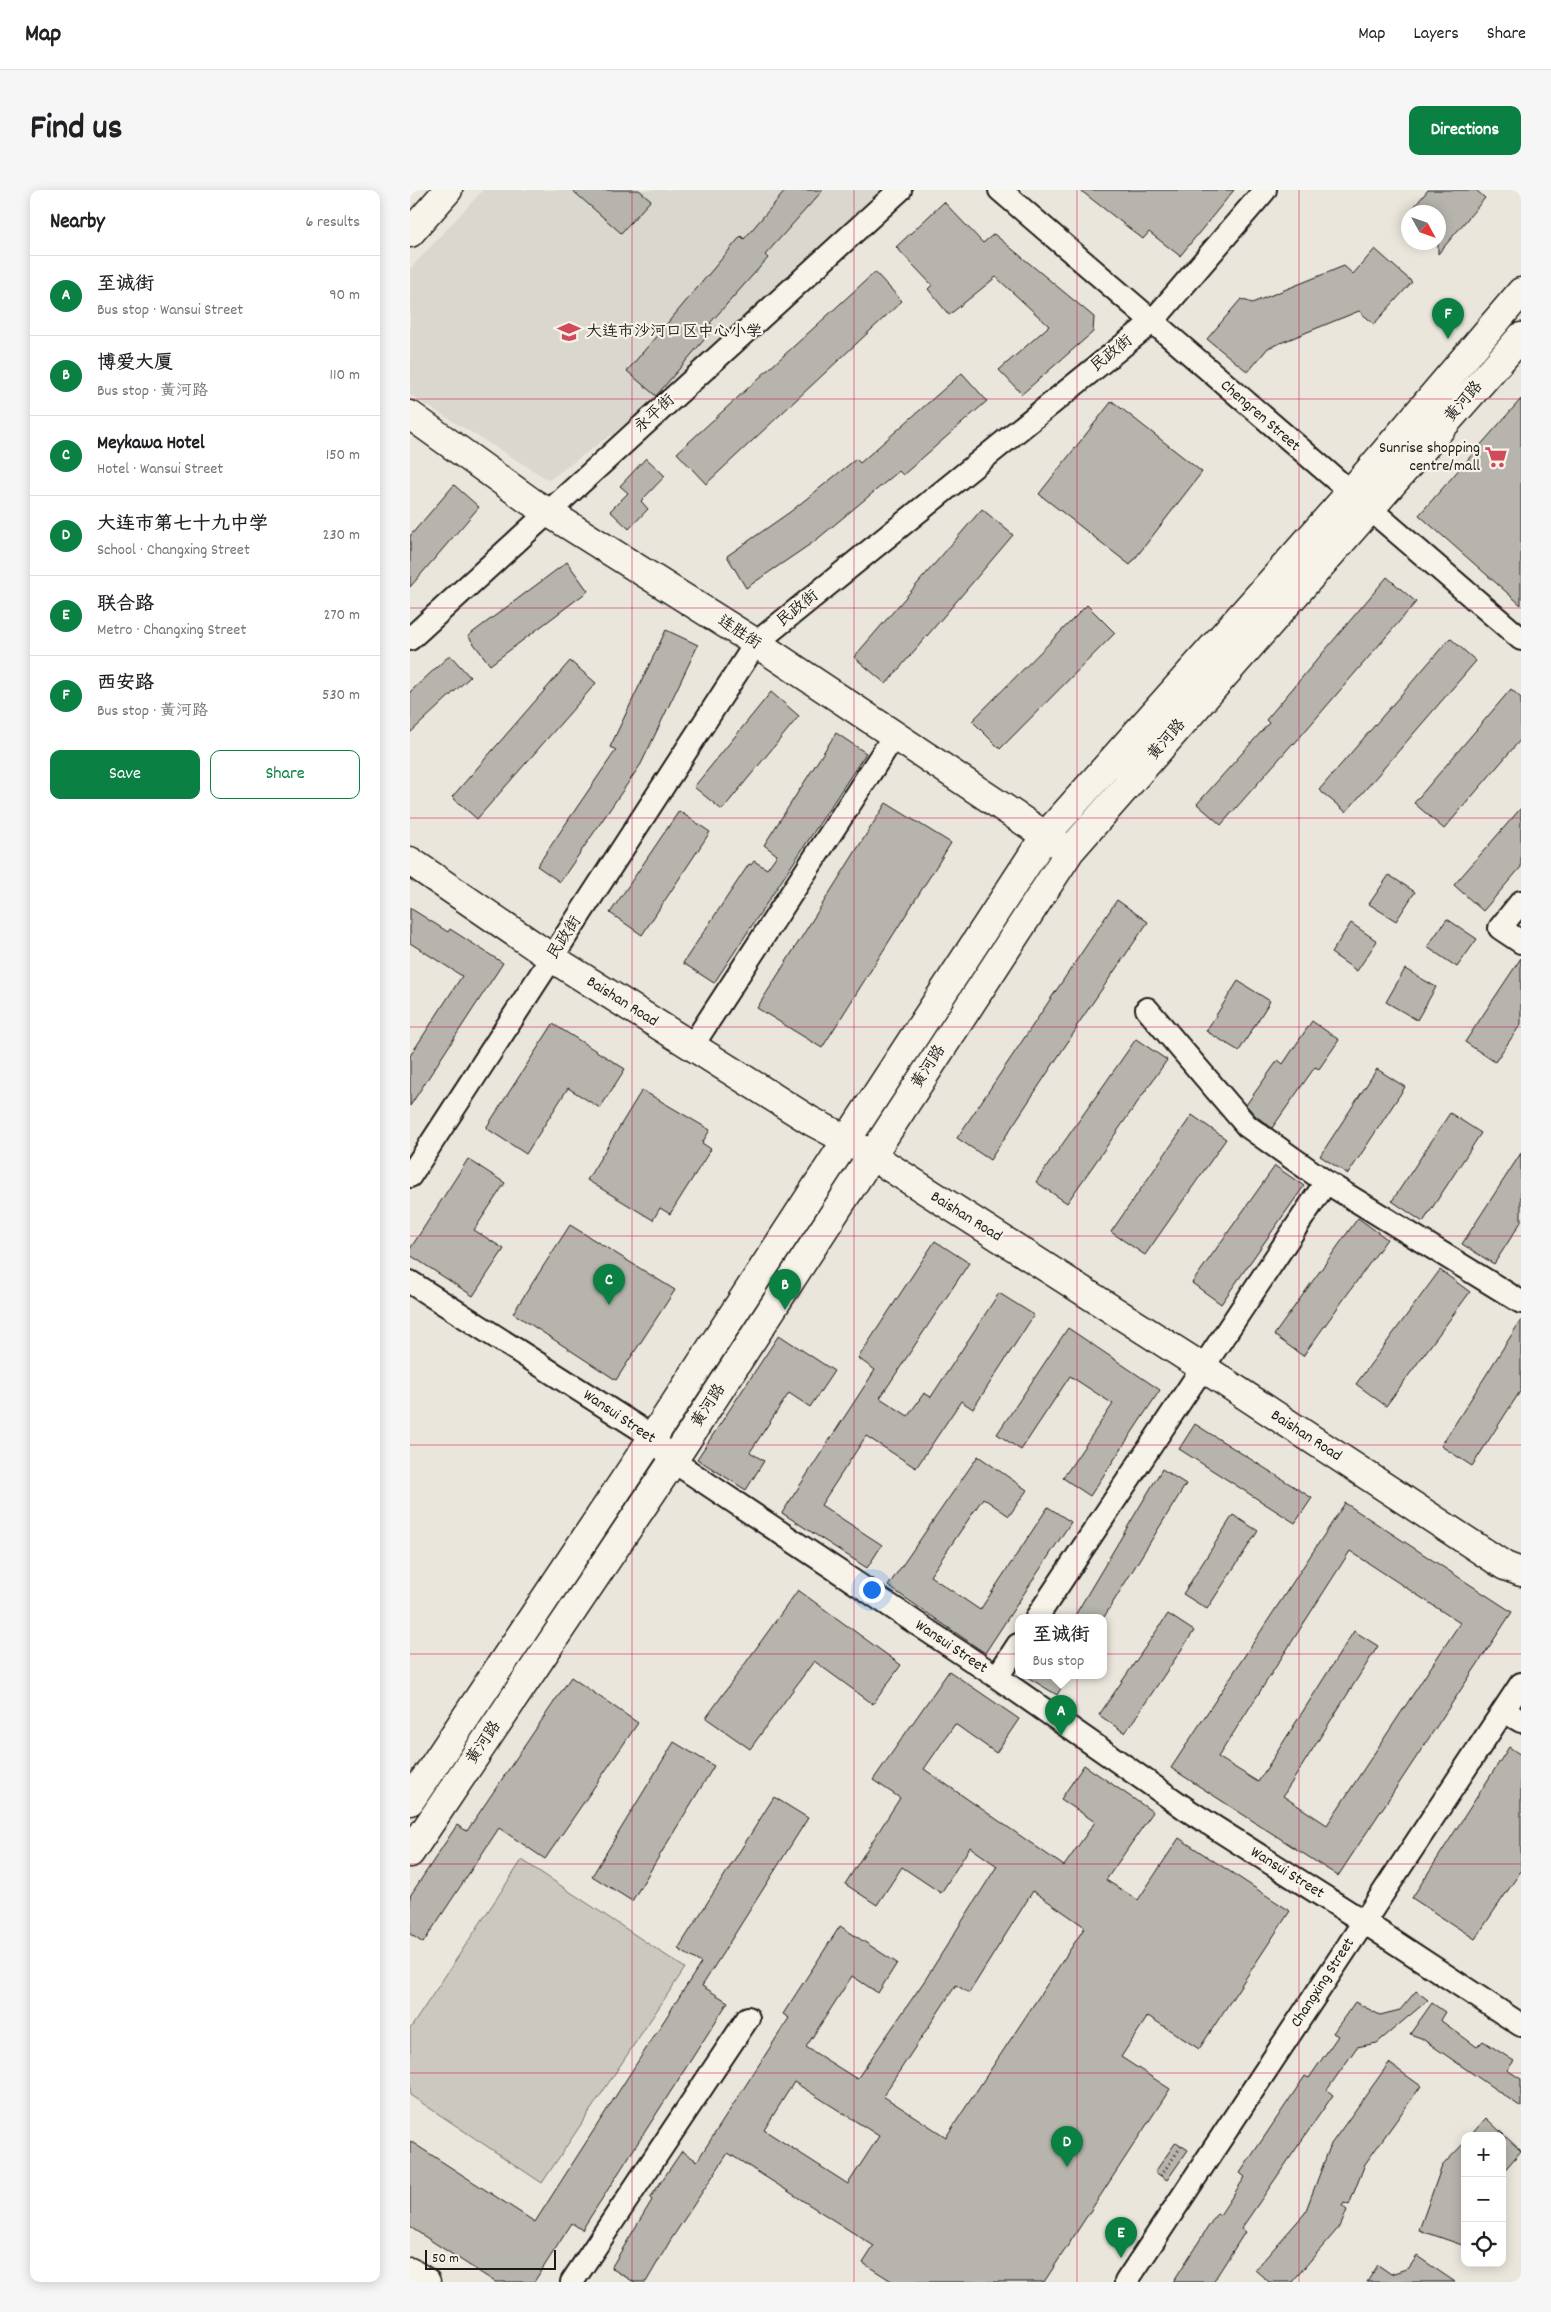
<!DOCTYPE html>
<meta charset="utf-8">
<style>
body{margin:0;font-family:Dekko,"LXGW WenKai TC",sans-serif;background:#f6f6f6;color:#202124}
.controls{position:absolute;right:15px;bottom:15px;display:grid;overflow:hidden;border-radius:10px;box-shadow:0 2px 12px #0003}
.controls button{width:45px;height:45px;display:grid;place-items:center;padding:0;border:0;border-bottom:1px solid #e0e0e0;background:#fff;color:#202124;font:25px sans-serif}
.compass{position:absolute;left:991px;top:15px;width:45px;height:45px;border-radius:50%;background:#fff;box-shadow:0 2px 12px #0003;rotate:130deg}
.scale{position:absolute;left:15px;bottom:12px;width:131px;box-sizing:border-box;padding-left:5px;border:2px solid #1c1c1c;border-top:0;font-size:14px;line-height:18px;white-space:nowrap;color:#1c1c1c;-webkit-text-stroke:4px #f7f3e8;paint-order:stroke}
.you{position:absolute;left:461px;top:1399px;width:18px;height:18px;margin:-12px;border:4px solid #fff;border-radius:50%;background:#1a73e8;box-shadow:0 0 0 8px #1a73e833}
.badge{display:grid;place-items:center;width:32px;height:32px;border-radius:50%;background:#0b8043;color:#fff;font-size:16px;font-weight:700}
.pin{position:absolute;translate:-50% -41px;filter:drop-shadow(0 1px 2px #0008)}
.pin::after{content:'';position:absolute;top:26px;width:18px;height:15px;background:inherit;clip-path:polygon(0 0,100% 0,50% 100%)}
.popup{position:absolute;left:605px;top:1424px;width:92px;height:65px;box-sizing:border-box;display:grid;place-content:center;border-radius:10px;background:#fff;filter:drop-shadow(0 1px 4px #0005);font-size:16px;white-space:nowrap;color:#757577}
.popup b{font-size:19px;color:#202124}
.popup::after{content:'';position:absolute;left:50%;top:100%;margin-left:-10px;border:10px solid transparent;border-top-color:#fff}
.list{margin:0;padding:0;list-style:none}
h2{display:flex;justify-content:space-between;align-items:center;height:65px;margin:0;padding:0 20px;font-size:21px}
h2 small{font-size:16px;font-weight:400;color:#757577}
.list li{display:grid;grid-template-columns:32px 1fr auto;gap:15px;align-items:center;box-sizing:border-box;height:80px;padding:0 20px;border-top:1px solid #e0e0e0}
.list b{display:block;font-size:19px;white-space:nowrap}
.list p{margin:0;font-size:16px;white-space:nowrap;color:#757577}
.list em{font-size:16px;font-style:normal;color:#757577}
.actions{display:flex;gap:10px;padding:15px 20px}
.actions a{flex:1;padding:11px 0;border:1px solid #0b8043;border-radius:10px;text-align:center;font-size:18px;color:#0b8043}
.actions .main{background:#0b8043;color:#fff}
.icon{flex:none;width:28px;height:28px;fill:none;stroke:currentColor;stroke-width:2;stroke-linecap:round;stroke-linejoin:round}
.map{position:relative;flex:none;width:1111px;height:2092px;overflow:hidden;border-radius:10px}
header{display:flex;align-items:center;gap:30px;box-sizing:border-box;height:70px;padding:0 25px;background:#fff;border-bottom:1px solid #e0e0e0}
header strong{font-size:24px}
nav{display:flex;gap:28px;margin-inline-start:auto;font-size:18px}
.intro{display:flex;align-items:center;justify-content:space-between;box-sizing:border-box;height:120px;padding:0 30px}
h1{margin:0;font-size:35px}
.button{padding:12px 22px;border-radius:10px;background:#0b8043;color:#fff;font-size:18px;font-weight:700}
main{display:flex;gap:30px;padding:0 30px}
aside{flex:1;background:#fff;border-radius:10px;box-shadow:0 2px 12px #0003}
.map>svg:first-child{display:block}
.built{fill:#dad7ce}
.garden{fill:#ccc8c0;stroke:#74726e}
.building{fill:#b6b4ac;stroke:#1c1c1c;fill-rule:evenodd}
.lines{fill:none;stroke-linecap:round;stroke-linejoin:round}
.minor-casing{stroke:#1c1c1c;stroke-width:26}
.major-casing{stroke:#1c1c1c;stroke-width:31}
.path{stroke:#1c1c1c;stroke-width:3;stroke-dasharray:1 4;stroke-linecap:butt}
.minor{stroke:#f7f3e8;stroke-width:22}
.major{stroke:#f7f3e8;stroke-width:28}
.grid{fill:none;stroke:#c2185b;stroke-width:1;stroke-opacity:0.55}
.labels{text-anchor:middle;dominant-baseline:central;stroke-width:4.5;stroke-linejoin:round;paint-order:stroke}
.poi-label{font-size:16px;fill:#1c1c1c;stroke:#f7f3e8;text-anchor:start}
.street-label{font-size:16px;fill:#1c1c1c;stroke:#f7f3e8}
</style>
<header>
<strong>Map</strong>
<nav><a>Map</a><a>Layers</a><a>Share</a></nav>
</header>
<div class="intro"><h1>Find us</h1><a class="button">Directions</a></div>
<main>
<aside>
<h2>Nearby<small>6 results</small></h2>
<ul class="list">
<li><span class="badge">A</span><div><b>至诚街</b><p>Bus stop · Wansui Street</p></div><em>90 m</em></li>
<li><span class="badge">B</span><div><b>博爱大厦</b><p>Bus stop · 黄河路</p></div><em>110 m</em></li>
<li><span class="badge">C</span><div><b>Meykawa Hotel</b><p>Hotel · Wansui Street</p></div><em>150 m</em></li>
<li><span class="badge">D</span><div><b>大连市第七十九中学</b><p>School · Changxing Street</p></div><em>230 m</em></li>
<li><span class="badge">E</span><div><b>联合路</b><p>Metro · Changxing Street</p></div><em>270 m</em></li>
<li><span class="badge">F</span><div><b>西安路</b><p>Bus stop · 黄河路</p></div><em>530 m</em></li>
</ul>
<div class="actions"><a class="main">Save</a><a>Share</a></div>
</aside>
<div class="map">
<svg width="1111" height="2092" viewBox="0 0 1111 2092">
<rect width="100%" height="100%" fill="#eae6dc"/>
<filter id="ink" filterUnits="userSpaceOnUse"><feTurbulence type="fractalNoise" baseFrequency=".02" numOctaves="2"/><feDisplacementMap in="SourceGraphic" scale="10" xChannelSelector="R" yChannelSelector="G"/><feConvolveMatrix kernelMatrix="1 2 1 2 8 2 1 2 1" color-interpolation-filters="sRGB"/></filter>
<g filter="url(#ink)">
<!-- built -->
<path class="built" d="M73,0H470L235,220L139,290L0,205V79Z"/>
<!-- garden -->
<path class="garden" d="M112,1670L275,1778L132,1993L0,1905V1839Z"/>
<!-- building -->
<path class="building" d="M162,0H229L241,10L211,43Z
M376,0H413L355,65L358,68L300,133L305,137L246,206L217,181L331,46L334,49Z
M670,0H824L770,66L739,42L733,49Z
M1018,0H1066L1075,8L1028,64V22H1000Z
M534,12L573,53L584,44L684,127L683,142L612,204L589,180L639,136L586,87L539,125L518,99L522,95L486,57Z
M965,59L1002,92L964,134L949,121L858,158L838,182L797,149L831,109L842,113L934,76L943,84Z
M465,82L492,111L296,294L267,263Z
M552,183L577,211L493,285L489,281L405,351L336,398L317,366L380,322L446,269L450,273Z
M1111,209V415L1009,325Z
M702,211L792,282L720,375L629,304Z
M236,268L255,286L231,311L238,319L219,339L200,321L218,303L210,296Z
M44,295L69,317L0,397V346Z
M572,319L603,345L476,494L444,467Z
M157,372L178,401L80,475L58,446Z
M977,387L1006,412L884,554L883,553L811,635L787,614L859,533L856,530Z
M677,415L705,443L590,559L562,531Z
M256,440L288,455L231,574L150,692L127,676L206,560L200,557Z
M1040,448L1066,471L936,622L909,600Z
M40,465L60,487L0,543V502Z
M160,471L186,493L67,629L42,607Z
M1101,499L1111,508V549L1034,639L1004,613Z
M361,502L389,526L312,620L284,597Z
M426,543L456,563L304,793L273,773L339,674L341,675L344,671L357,679L367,665L354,655Z
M476,613L541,653L412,858L347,818Z
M1111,618V677L1073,721L1044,695Z
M269,621L300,642L232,745L200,723Z
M979,685L1005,702L986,731L959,714Z
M707,710L738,732L666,837L667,838L580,970L547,948Z
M0,718L38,742L40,739L93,773L0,916V866L52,786L0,753Z
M1037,729L1067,749L1047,777L1017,757Z
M941,733L967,751L947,781L921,763Z
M1111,768V834L1085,872L1055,852Z
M995,779L1026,797L1007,830L976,812Z
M828,791L860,811L829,861L796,841Z
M902,831L929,850L909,879L905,877L862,938L846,926L836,915L868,870L873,874Z
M143,834L215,879L190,918L158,898L116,964L76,938Z
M726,849L757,870L657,1013L626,992Z
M967,879L995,897L938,984L910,966Z
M232,900L300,940L292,953L301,959L260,1024L250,1018L243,1030L177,990Z
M1040,923L1071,943L1013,1032L982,1011Z
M782,925L816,949L735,1065L701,1042Z
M1111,963V1032L1084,1074L1052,1054Z
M58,969L95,993L64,1040L94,1059L63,1106L0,1065V1059Z
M865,976L894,996L811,1114L782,1093Z
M948,1028L977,1049L893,1166L864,1145Z
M160,1035L265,1100L206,1190L103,1123Z
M525,1051L559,1073L470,1208L498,1226L514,1203L521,1207L589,1103L624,1125L563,1219L551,1211L506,1278L456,1246L411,1315L472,1355L457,1378L372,1323L465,1180L448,1168Z
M1030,1080L1060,1102L976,1216L946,1194Z
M1111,1130V1200L1062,1276L1031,1256Z
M658,1138L750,1200L680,1306L653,1288L703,1214L660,1186L611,1260L587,1244Z
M369,1145L424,1181L400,1217L379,1203L340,1262L354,1271L336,1300L287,1269Z
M785,1234L902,1308L885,1333L769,1259Z
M568,1266L617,1300L599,1326L573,1308L520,1386L570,1420L638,1317L661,1332L575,1463L478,1396Z
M752,1279L776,1294L694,1427H664Z
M935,1313L1102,1422L928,1686L761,1578ZM940,1361L1050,1433L917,1635L873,1606L968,1456L944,1441L848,1592L808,1567Z
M823,1325L848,1341L797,1419L773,1404Z
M388,1400L491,1475L463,1514L404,1471L340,1559L296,1528Z
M758,1424L784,1441L715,1543L689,1525Z
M539,1481L609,1529L586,1563L545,1534L514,1579L654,1676L685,1632L651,1609L674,1575L743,1622L696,1690L728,1710L769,1648L880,1721L789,1859L738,1826L711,1867L760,1899L634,2092H483L453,2073L464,2056L318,1963L260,2051L236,2092H224L201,2078L242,2010L240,2008L272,1961L287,1971L379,1828L373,1824L430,1736L487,1773L468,1803L442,1786L396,1857L447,1889L515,1790L587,1676L560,1657L531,1703L492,1677L467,1715L435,1694L490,1608L463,1590ZM623,1701L675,1737L536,1947L473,1906L546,1795L559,1803ZM384,1892L469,1946L438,1994L354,1940Z
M614,1485H659L647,1505Z
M161,1487L228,1533L135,1669L89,1638L13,1753L0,1744V1706L47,1635L57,1641Z
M264,1552L304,1576L222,1711L182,1686Z
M1099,1557L1111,1565V1681L1065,1749L1002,1708Z
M364,1607L398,1628L292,1796L318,1812L172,2040L162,2033L124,2092H85L0,2037V1951L125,2032L291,1773L268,1759Z
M1006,1801L1018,1810L967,1853L947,1857L917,1900L923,1905L831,2039L835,2042L803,2092H763L807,2023L810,2025L835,1987L830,1983L895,1886L899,1888L928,1846L923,1843L945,1812L970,1825L990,1820Z
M1022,1813L1035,1822L1030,1830L1067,1857L1073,1851L1104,1871L1097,1880L1111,1889V1917L1011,1848L1000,1844Z
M979,1873L1011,1896L955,1974L939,2015L934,2013L932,2016L937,2020L931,2035L882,2092H859L845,2080L895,2023L921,1954Z
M1076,1928L1111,1961L1092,1983V1946H1060Z
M766,1952L778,1960L757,1990L745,1982Z
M1055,1952V2056L1009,2040L1032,1976Z
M1007,2066L1045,2092H957L968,2075L981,2084L999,2078Z"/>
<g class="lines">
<defs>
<path id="minor" d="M590,0L1111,449
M0,449L490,0
M1111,712L1090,738L1111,752
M737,819L837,936L916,992L1111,1112
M282,856L484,546
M0,986L346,453L742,132L855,0
M0,1092L243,1247L263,1271L587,1487L779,1621L954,1732L1111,1835
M627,1427L916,992
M587,1487L608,1455
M1094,1521L1111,1531
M162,2092L338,1828
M716,2092L1111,1494"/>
<path id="major" d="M0,43L38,0
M0,225L120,311L346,453L651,656
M0,671L142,768L401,931L437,950L792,1177L1095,1376L1111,1382
M0,1611L243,1247L635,646L940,303L1111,102
M0,1663L263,1271L660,661L1111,147
M0,2082L16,2092"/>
</defs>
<!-- minor casing -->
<use href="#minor" class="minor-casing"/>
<!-- major casing -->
<use href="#major" class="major-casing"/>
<!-- path -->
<path class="path" d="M751,1986L772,1955"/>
<!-- minor -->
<use href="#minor" class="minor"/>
<!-- major -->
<use href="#major" class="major"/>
</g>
</g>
<!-- grid -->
<path class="grid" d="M222,0V2092M444,0V2092M667,0V2092M889,0V2092M0,209H1111M0,418H1111M0,628H1111M0,837H1111M0,1046H1111M0,1255H1111M0,1464H1111M0,1674H1111M0,1883H1111"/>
<!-- icons -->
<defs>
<symbol id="school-bare" viewBox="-9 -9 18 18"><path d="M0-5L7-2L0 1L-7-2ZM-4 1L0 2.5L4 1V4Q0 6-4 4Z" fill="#d1495b" stroke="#f7f3e8" stroke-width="2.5" paint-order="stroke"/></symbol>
<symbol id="supermarket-bare" viewBox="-9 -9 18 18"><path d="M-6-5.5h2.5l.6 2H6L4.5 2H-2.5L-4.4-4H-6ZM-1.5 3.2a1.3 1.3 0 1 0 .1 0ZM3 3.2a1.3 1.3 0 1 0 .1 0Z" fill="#d1495b" stroke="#f7f3e8" stroke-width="2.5" paint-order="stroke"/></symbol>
</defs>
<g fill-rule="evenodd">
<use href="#school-bare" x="143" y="126" width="32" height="32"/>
<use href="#supermarket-bare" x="1070" y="251" width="32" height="32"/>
</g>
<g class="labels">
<!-- poi labels -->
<g class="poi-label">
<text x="176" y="142">大连市沙河口区中心小学</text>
<text x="1070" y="258" text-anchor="end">Sunrise shopping<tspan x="1070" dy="18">centre/mall</tspan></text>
</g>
<!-- street labels -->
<g class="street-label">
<text transform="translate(702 164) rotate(-39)">民政街</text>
<text transform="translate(1054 212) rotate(-49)">黄河路</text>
<text transform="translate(245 224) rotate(-42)">永平街</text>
<text transform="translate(850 226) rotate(41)">Chengren Street</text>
<text transform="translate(388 419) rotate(-39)">民政街</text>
<text transform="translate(329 443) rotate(33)">连胜街</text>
<text transform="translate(757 550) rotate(-49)">黄河路</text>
<text transform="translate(155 748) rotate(-57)">民政街</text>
<text transform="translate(212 812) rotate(32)">Baishan Road</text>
<text transform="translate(519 877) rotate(-57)">黄河路</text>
<text transform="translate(556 1027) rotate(32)">Baishan Road</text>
<text transform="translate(299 1216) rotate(-57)">黄河路</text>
<text transform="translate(209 1227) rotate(34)">Wansui Street</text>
<text transform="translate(896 1246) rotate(33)">Baishan Road</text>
<text transform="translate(541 1457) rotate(34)">Wansui Street</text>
<text transform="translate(74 1553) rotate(-56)">黄河路</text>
<text transform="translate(877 1683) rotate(32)">Wansui Street</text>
<text transform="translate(913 1793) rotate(-57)">Changxing Street</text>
</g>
</g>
</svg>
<div class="controls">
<button>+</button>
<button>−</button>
<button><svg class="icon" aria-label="locate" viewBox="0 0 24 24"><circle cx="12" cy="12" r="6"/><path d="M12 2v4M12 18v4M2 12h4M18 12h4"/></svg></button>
</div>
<svg class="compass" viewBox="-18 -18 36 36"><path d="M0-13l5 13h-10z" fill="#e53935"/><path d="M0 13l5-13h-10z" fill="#757577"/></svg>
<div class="scale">50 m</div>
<div class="you"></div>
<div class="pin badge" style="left:651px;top:1546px">A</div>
<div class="popup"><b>至诚街</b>Bus stop</div>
<div class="pin badge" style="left:375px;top:1120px">B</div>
<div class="pin badge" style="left:199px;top:1115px">C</div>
<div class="pin badge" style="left:657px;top:1977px">D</div>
<div class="pin badge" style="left:711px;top:2068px">E</div>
<div class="pin badge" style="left:1038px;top:149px">F</div>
</div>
</main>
